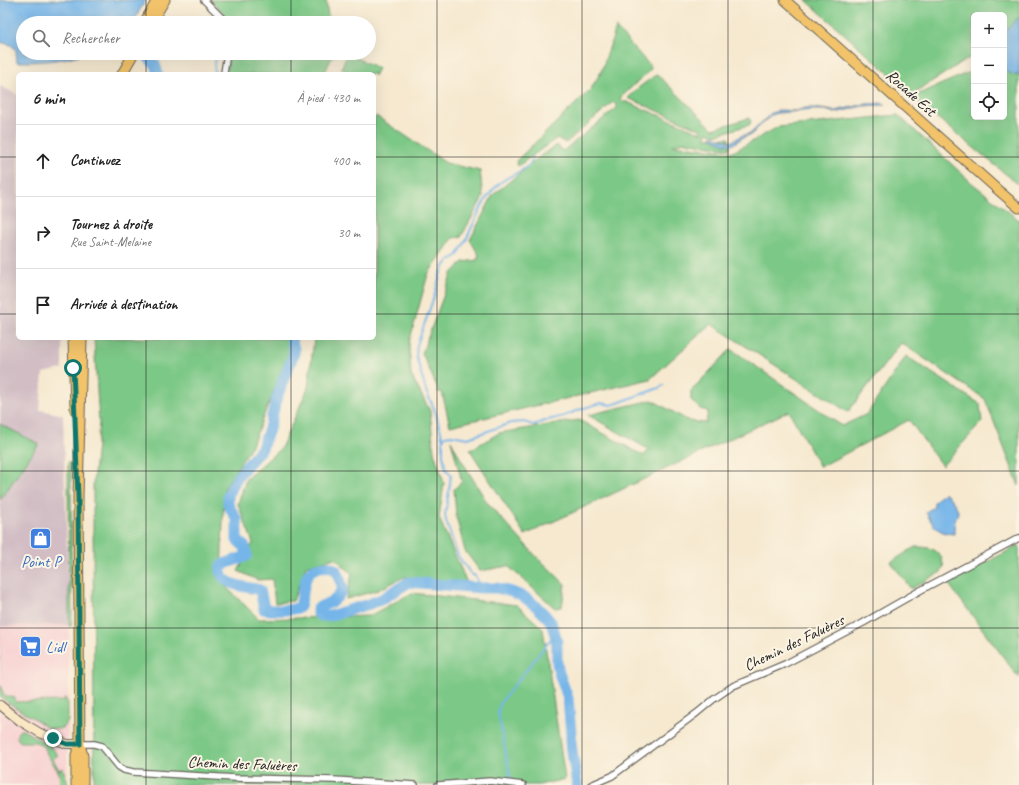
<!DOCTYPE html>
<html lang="fr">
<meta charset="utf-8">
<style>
body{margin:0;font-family:Caveat,sans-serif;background:#f2f2f2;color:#222}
.controls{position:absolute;right:12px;top:12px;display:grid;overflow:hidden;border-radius:6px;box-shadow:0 4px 16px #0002}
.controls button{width:36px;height:36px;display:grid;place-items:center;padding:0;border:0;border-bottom:1px solid #e0e0e0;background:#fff;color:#222;font:20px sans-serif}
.stop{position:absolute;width:12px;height:12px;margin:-9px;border:3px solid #0f766e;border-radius:50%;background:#fff}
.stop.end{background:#0f766e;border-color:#fff;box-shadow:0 1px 4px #0008}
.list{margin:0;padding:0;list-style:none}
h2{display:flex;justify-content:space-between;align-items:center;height:52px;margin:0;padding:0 16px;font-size:17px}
h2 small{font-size:13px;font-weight:400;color:#767676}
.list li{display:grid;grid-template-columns:26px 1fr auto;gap:12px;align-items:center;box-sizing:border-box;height:72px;padding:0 16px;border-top:1px solid #e0e0e0}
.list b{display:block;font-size:15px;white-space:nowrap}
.list p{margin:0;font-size:13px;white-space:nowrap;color:#767676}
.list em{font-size:13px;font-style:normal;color:#767676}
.icon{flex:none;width:22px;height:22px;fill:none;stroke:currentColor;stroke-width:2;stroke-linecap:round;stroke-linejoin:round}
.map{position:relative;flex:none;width:1019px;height:785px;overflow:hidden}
.search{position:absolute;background:#fff;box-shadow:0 4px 16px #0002;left:16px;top:16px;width:360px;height:44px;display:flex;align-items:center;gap:10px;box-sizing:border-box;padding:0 14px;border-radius:22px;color:#767676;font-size:15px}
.panel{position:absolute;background:#fff;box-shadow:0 4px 16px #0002;left:16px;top:72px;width:360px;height:268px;border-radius:6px}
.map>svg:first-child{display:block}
.built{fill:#f7cfd0}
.industrial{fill:#d2bdc5}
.green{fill:#7cc886;stroke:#4c7251}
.water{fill:#76b5e9;stroke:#496882}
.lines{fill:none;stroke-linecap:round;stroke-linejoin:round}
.stream{stroke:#76b5e9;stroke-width:2}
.river{stroke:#76b5e9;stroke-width:11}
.street-casing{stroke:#68645b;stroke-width:8}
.secondary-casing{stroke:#68645b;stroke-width:10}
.primary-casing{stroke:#68645b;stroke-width:11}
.street{stroke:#fff;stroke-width:5.5}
.secondary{stroke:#fae7c3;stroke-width:8}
.primary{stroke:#f2c36a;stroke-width:9}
.route{stroke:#0f766e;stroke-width:5}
.grid{fill:none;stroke:#1c1c1c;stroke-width:1;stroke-opacity:0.55}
.labels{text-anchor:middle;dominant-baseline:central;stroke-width:4;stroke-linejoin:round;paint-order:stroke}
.street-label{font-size:16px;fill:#1c1c1c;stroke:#fcf5e5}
.shop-label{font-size:16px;fill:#366cbe;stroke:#fcf5e5}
</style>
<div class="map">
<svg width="1019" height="785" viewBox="0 0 1019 785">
<rect width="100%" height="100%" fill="#fcf5e5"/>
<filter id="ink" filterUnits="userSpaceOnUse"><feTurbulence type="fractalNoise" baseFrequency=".025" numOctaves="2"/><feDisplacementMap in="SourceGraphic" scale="8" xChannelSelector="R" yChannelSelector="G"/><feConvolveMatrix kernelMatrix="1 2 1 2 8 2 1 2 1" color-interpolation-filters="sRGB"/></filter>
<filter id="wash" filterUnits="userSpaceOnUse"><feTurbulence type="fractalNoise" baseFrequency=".012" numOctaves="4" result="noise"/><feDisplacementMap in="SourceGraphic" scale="16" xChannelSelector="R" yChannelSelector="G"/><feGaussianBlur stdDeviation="0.9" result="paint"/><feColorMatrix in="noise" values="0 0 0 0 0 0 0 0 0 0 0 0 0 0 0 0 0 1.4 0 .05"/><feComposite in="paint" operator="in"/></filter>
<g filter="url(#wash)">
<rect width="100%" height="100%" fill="#f6e9d0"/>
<!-- built -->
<path class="built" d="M69,625L67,785H0V681L1,667V626Z"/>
<!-- industrial -->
<path class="industrial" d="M0,86L18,95V338H62V369L43,373L40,410L63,415L69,625L1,626V667L0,681Z"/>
<!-- green -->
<path class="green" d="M210,0H325L326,1L329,23H231L230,20Z
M806,0H1019V185L912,97L974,70V117H1004V15H974V62L969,58L912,94Z
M616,28L652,68L620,98L623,102H627L702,133V130L628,98L638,88L657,74L713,129L749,118L751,122L749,125L715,135L707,132L706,138H729L730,149L685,142L672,145L733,152L778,127L898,115L972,183L1019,220V486L985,399L901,343L848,412L711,324L650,379L450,426L442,392H438L437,387L422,353L452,273L463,262L477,260L479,255L470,240L493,195L543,154L557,145L563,151L618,107L613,102L566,143L557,138L518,166L516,161L590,90L601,72Z
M230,53H334L324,74H226Z
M348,54L378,68L374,76V74H353L341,68Z
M376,116L446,163L480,171L483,197L461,237L453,238L428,274L409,343L411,375L430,411L434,452L444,483L439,518L467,583L404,577L378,590L346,599L352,574L335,558L306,566L293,601L275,603L272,579L258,580L238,571L253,543L238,504L246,479L281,448L308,388L314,338H374V120Z
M94,338H295L252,445L224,489L221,582L259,619L369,616L412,593L517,605L543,629L565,779L539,785H94L93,485L99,424Z
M731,349L842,426L867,414L906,356L980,404L982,422L942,466L909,420L820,467L789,411L525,535L470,450L499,433L579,420L644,456L648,449L588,415L652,400L689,421L706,423L708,411L700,409L691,400V391Z
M0,424L39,444L0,500Z
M451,440L459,456L488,504L535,555L565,584L562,607L555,608L508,566L480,571L465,551L456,516L454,489L462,482Z
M68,462L71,463L72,620L71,627L69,626V625Z
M1019,545V678L948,583Z
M915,547C924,547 936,547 941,557C942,560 943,564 944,567L941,572L911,589L891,562Z
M0,685L2,687L3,693L4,695L15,698V702L64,701V698H65L68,703V721L65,726L59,729H52L46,727L35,719L24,713L0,697Z
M20,730H23L49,745L58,755L53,759L59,770L63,768C64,774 68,779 68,785H60L59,773L47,754L45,748L36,742H21C17,740 15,734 20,730Z"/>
<!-- water -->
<path class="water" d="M0,0H146L132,23H23V53H85C62,61 40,62 17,62L16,50L11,45L0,42Z
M1019,17V75C1013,76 1009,73 1004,70V32Z
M884,103L886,105L863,106L835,113L825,110H814L791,112L778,113L772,115L766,120L752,134L742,138L732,145L725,144L710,137L713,136L731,142L741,136L751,133L771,113L781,110L796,111L805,108H814L835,111L865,104Z
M945,492C949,497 958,506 958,512C958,515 955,518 955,521C954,525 954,530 954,534C937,533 933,526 926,512L934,507V502Z"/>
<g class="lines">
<!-- stream -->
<path class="stream" d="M165,21L167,23
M210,53L216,59L214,64L215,74
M443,440L445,436L451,435L468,438L511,423L524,422L533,425L548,420L564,416L581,409L601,403L611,405L618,403L631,398L659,388L664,385
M482,588L475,576L471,574L458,556L446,521L445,515L449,491L451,475L446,469L443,455V440L438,421L435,411L426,391L416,356L417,345L435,294L440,275L445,265L449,261L458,255C460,250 463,247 465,242C475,222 482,198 500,183C508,176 520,173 529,165C531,163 532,160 533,157
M511,782L498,712L500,703L555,634"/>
<!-- river -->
<path class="river" d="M144,53L155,64L158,74
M291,338L294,349V353L283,381L276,400L269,429L262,448L238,476L228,495V504L230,508L237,520V540L245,547L247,556L221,565C217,587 246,586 260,590L264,609C274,611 291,611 300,607C302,599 304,583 307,576C311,567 326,564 334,569C339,572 340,578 341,583C343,586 343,588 341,592C338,596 335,601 330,603C325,605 320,605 317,610L318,614L321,616H330L369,604L382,599L409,582L482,588H497L512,592L524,597L536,606L545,615L551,622L555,634L557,643V663L559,673L568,698L571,733V744L577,785"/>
</g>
</g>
<g filter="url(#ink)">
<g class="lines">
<defs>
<path id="street" d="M204,0L225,21L226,23
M223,74L224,73L227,53
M80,744H94L102,746L119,767L124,770L133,772L235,778L333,780L415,785
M438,785L490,781L523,785
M591,785L612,776L697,713L714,699L733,686L785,664L863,623L921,590L1019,538"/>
<path id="secondary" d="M0,705L20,721L40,733L67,744H80"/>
<path id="primary" d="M785,0L998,190L1019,208
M144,23L157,0
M151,23L165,0
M122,74L134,53
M73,338L75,410
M82,338L78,497L80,744L83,756V785
M76,785V755L80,744"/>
</defs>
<!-- street casing -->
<use href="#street" class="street-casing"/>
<!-- secondary casing -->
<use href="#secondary" class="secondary-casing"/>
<!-- primary casing -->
<use href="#primary" class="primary-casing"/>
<!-- street -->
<use href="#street" class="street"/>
<!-- secondary -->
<use href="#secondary" class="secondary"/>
<!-- primary -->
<use href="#primary" class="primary"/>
</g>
</g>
<g class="lines" filter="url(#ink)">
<!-- route -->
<path class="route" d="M53,738L67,744H80L78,497L73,368"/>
</g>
<!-- grid -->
<path class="grid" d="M146,0V23M291,0V23M437,0V785M582,0V785M728,0V785M873,0V785M146,53V74M291,53V74M0,157H18M374,157H1019M0,314H18M374,314H1019M146,338V785M291,338V785M0,471H1019M0,628H1019"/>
<!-- icons -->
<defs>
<symbol id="shop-square" viewBox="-11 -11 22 22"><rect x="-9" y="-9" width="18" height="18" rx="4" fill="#3f7fe0" stroke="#fcf5e5"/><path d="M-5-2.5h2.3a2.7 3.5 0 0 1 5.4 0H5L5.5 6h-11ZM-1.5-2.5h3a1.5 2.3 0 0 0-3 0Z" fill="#fff"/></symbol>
<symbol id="supermarket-square" viewBox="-11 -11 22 22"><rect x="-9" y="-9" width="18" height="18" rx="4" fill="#3f7fe0" stroke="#fcf5e5"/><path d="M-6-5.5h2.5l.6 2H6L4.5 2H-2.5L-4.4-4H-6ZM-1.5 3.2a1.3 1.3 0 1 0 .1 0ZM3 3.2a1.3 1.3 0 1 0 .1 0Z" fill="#fff"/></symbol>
</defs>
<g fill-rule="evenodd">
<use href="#shop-square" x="28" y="526" width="25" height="25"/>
<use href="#supermarket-square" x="18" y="634" width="25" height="25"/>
</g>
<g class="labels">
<!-- street labels -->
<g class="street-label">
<text transform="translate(911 93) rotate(42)">Rocade Est</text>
<text transform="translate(794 643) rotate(-26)">Chemin des Faluères</text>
<text transform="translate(242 764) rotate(2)">Chemin des Faluères</text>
</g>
<!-- shop labels -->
<g class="shop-label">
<text x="41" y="562">Point P</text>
<text x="46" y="647" text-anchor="start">Lidl</text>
</g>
</g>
</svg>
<div class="controls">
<button>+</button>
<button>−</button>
<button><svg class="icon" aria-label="locate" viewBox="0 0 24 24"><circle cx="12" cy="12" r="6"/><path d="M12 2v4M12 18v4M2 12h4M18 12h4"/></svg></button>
</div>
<div class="stop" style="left:73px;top:368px"></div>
<div class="stop end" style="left:53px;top:738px"></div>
<div class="search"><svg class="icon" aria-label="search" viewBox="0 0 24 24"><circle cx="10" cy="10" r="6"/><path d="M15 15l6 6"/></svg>Rechercher</div>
<section class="panel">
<h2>6 min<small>À pied · 430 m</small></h2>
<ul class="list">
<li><svg class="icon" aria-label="ahead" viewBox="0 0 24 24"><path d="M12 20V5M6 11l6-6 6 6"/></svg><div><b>Continuez</b></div><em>400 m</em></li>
<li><svg class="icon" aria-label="right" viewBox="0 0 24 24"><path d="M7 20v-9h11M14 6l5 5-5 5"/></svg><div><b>Tournez à droite</b><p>Rue Saint-Melaine</p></div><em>30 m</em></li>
<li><svg class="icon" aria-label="arrive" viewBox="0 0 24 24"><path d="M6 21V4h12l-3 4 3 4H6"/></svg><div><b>Arrivée à destination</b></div></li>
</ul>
</section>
</div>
